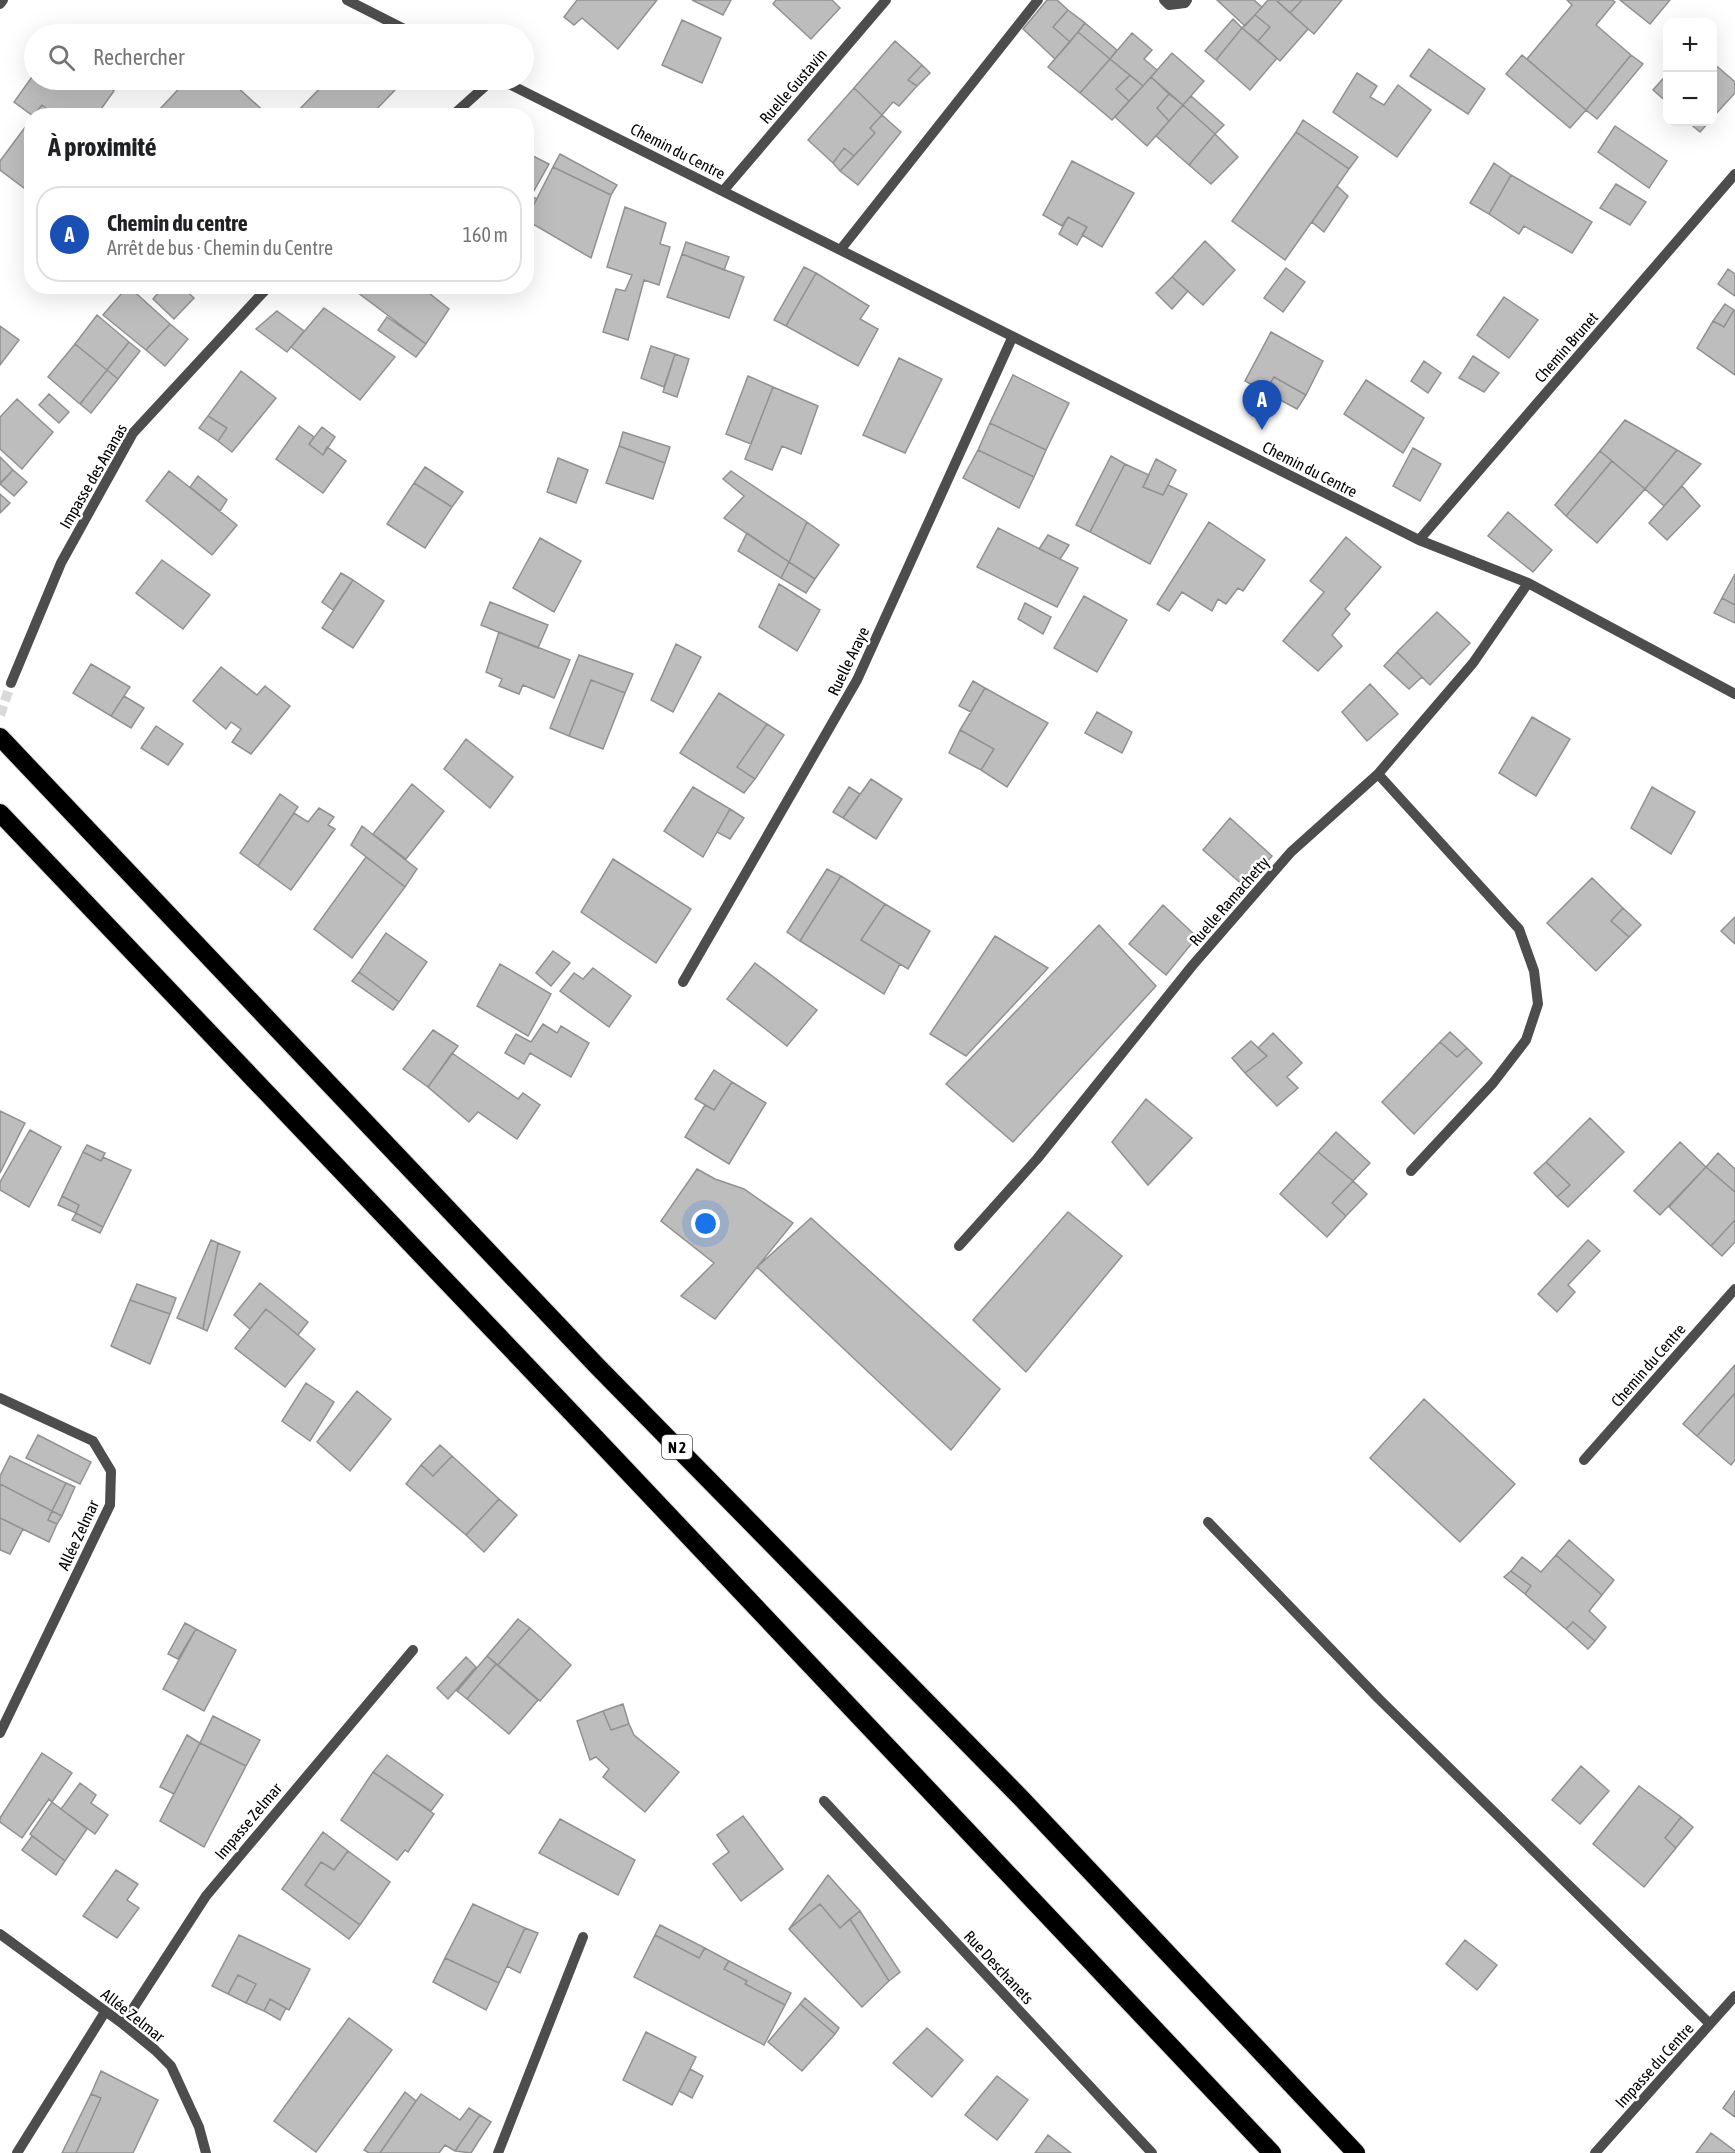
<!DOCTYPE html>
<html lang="fr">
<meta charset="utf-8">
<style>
body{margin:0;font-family:"Asap Condensed",sans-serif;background:#f6f6f6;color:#202124}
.controls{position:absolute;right:18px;top:18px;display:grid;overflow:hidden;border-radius:12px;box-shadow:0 6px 24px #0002}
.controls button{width:54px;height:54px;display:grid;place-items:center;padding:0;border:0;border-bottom:2px solid #e0e0e0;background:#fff;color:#202124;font:30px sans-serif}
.you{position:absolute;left:706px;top:1224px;width:21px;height:21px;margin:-15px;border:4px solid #fff;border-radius:50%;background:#1a73e8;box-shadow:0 0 0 9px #1a73e833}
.badge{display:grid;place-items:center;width:39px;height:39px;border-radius:50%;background:#ea580c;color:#fff;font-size:20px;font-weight:700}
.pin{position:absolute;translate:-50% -50px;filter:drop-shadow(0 2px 3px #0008)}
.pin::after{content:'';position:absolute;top:32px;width:21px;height:18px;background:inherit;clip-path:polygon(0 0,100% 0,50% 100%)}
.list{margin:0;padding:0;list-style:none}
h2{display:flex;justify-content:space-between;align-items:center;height:78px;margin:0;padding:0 24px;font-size:26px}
h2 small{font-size:20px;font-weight:400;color:#757577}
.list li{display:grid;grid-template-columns:39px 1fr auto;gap:18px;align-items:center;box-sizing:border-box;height:96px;margin:0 12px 12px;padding:0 12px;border:2px solid #e0e0e0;border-radius:24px}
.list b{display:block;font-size:22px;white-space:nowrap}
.list p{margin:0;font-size:20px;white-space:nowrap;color:#757577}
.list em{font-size:20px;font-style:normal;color:#757577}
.icon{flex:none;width:33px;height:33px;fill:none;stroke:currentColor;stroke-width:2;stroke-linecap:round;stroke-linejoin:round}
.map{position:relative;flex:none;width:1735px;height:2153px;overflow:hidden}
.search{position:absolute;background:#fff;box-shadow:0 6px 24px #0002;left:24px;top:24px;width:510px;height:66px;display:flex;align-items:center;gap:15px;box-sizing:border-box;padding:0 21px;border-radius:33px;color:#757577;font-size:22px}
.panel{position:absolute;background:#fff;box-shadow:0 6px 24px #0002;left:24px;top:108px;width:510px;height:186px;border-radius:24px}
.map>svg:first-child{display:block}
.building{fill:#bdbdbd;stroke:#919191;stroke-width:1.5}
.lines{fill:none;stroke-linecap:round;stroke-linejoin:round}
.minor-tunnel{stroke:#d9d9d9;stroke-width:10;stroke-dasharray:10 5;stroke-linecap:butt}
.highway-casing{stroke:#dbdbdb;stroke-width:20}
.minor{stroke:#4d4d4d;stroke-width:10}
.highway{stroke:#000;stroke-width:18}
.labels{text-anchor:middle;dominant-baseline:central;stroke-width:5;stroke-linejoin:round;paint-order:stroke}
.shield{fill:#fff;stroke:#4c4c4c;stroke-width:1.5}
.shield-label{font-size:15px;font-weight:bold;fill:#000}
.street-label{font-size:16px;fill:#000;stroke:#fff}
</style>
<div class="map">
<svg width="1735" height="2153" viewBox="0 0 1735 2153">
<rect width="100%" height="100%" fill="#fff"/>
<!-- building -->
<path class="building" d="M577,0H657L618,49L582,18L574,25L564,17Z
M692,0H731L723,15Z
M776,0H832L840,8L811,39L773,4Z
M1047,0H1057L1068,10L1053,27L1070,42L1055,59L1023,29Z
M1217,0H1254L1262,7L1245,26Z
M1268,0H1276L1308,29L1280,61L1258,41L1270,27L1255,15Z
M1279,0H1302L1290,13L1278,2Z
M1302,0H1342L1314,34L1290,13Z
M1567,0H1612L1615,2L1596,25L1631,55L1586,110L1527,59L1572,5Z
M1620,0H1670L1650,24Z
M1068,10L1085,23L1070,42L1053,27Z
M1255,15L1270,27L1258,41L1242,28Z
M1233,19L1242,28L1216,60L1205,51Z
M682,20L721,38L702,83L662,65Z
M1085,23L1117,50L1110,59L1078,32Z
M1242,28L1277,58L1250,90L1216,60Z
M1078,32L1110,59L1080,93L1048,67Z
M1132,33L1152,50L1144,59L1157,70L1143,86L1110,59Z
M895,41L922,65L908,80L917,86L899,106L893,102L882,115L854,88Z
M1429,49L1485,89L1468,114L1410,76Z
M1172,53L1204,81L1183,105L1151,77Z
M1522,55L1586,110L1570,128L1506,74Z
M1631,55L1643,64L1597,119L1586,110Z
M1110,59L1130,75L1116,89L1129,101L1112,120L1080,93Z
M1712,62L1735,82V93L1712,118Z
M922,65L930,73L917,86L908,80Z
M1357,73L1377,86L1370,97L1384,105L1398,85L1431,110L1397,157L1333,112Z
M1668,73V103L1653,90Z
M34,74V80H98L114,91L96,116H56L42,105L33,116L14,102Z
M1130,75L1143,86L1129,101L1116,89Z
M1151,77L1169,94L1157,108L1169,121L1147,146L1115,117Z
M187,80H240L235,85L269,116H168L160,109Z
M328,80H384L395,90L370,116H293Z
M854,88L882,115L870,128L875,133L854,156L844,148L833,163L808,140Z
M1169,94L1183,105L1169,121L1157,108Z
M1191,96L1224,125L1215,134L1183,105Z
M42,105L56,116H33Z
M1183,105L1215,134L1189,165L1156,136Z
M882,115L901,132L858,185L840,171L875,133L870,128Z
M32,118V194L0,170V161Z
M1303,120L1358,157L1349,169L1296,132Z
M1688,122H1709L1700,132Z
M1615,126L1667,161L1649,188L1598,152Z
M1296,132L1349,169L1285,260L1232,221Z
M1215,134L1238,157L1211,184L1189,165Z
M844,148L854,156L840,171L833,163Z
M560,154L617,185L611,195L553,167Z
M531,155L549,164L531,196L537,199L527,216L526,163Z
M1072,161L1134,193L1102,247L1082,235L1087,227L1068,217L1062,226L1043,215Z
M1494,163L1511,175L1489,214L1470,203Z
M553,167L611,195L591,258L526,220Z
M1511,175L1592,222L1572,253L1524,226L1519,234L1489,214Z
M1616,184L1646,202L1630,225L1600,208Z
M1337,186L1348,196L1324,232L1312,222Z
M625,207L666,223L660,244L670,247L659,285L644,280L628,340L603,332L616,289L625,291L632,275L607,267Z
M1068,217L1087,227L1077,245L1059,234Z
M1205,241L1235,270L1203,305L1172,277Z
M686,242L729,257L724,270L682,254Z
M682,254L744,277L729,318L667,297Z
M804,267L816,273L786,326L774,320Z
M1286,268L1305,282L1283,312L1264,298Z
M1728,269L1735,274V296L1718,284Z
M816,273L869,306L860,319L878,329L858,366L786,326Z
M1172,277L1188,291L1172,309L1156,293Z
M128,286L170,324L146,350L103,315Z
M164,286H181L194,298L174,319L153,299Z
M349,286H420L449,309L426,344Z
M1504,297L1538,320L1509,358L1477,335Z
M1725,304L1734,310L1724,327L1713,321Z
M324,308L395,357L360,400L291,347Z
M1734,310L1735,311V375L1697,348L1713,321L1724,327Z
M277,311L304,331L287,352L256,329Z
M97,315L129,342L107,370L75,344Z
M387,317L426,344L416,357L378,330Z
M170,324L188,339L165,366L146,350Z
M0,326L19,340L0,365Z
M1271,332L1323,361L1306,395L1274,377L1265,392L1245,381Z
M129,342L140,351L118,379L107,370Z
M75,344L107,370L80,404L48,377Z
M651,346L675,354L664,387L641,378Z
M675,354L689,359L677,397L663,392Z
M1473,356L1499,373L1484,392L1459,378Z
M899,358L942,379L905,453L863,435Z
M1424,361L1441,373L1428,393L1411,381Z
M107,370L118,379L91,413L80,404Z
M241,371L276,398L232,452L218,441L227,428L208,416Z
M1013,375L1069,403L1046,450L990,423Z
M748,376L773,387L751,444L726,434Z
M1274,377L1306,395L1297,409L1265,392Z
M1366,380L1424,418L1403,453L1344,414Z
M773,387L818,406L801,454L782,446L772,470L745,459Z
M49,394L69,412L59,423L39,405Z
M17,399L53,432L22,469L0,449V417Z
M208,416L227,428L218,441L199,428Z
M1625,420L1677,450L1645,489L1600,451Z
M990,423L1046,450L1034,477L978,450Z
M299,426L314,437L309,444L323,455L327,447L346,461L323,493L276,459Z
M322,427L335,437L323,455L309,444Z
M623,432L670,447L665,463L619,446Z
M619,446L665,463L653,499L606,483Z
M1413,448L1441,464L1420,501L1393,486Z
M978,450L1034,477L1019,508L963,478Z
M1677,450L1701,464L1664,506L1645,489Z
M1600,451L1612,461L1566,516L1555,505Z
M1111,456L1125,464L1090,532L1076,525Z
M0,457L13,470L0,483Z
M558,458L588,470L576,503L547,492Z
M1156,459L1176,470L1163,495L1143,487Z
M1612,461L1645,489L1597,543L1566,516Z
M1125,464L1149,475L1143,487L1163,495L1168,485L1187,494L1150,564L1090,532Z
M425,467L463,492L452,507L414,483Z
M13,470L27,482L14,496L0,484Z
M169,471L237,525L212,555L146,501Z
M731,471L807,522L789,562L724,518L744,496L723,479Z
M198,476L227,500L220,511L190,487Z
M414,483L452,507L425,548L387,524Z
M1682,486L1700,506L1667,540L1649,523Z
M0,494L10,503L0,513Z
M1508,512L1552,550L1533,572L1488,536Z
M807,522L839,545L815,579L789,562Z
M1209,522L1265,560L1243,591L1238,588L1226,604L1218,599L1212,611L1182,592L1169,611L1157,604Z
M998,528L1078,568L1057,607L977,567Z
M747,533L789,562L781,578L738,551Z
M1048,535L1069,545L1060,559L1039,549Z
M1346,537L1381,567L1345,609L1350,614L1332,635L1342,646L1318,671L1283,641L1324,592L1310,581Z
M540,538L581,561L554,612L513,588Z
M162,560L210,595L183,629L136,593Z
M789,562L815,579L806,593L781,578Z
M341,573L353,580L333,610L322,602Z
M1735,574V605L1722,598Z
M353,580L384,601L353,648L322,628Z
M779,584L820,610L797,651L759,627Z
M1084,596L1127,620L1097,672L1054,648Z
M1722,598L1735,605V623L1714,613Z
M490,602L548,625L538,648L481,625Z
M1025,603L1051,617L1043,634L1018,619Z
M1437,612L1470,643L1430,685L1397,652Z
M499,632L570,660L554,698L523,685L519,694L499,686L502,679L486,672Z
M676,644L701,657L673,712L651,700Z
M1397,652L1422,677L1409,689L1384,666Z
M579,655L633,674L625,693L591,680L569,736L550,728Z
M91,664L130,687L111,716L73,693Z
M221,667L257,695L265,686L290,706L251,754L232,742L241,729L231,722L226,729L193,701Z
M591,680L625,693L603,749L569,736Z
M973,681L985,688L971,712L959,706Z
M1370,684L1398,714L1367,741L1342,712Z
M985,688L1048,723L1007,787L981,770L994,749L960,730Z
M719,693L767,724L737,767L755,779L744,793L680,753Z
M124,696L144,708L131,728L111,716Z
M1097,712L1132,732L1122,753L1085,733Z
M1532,717L1570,739L1536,796L1499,773Z
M767,724L784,735L755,779L737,767Z
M156,726L183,744L168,765L141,748Z
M960,730L994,749L981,770L949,753Z
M466,739L513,777L490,808L444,769Z
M871,779L902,799L876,839L843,818Z
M412,784L444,811L406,859L373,834Z
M693,787L730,809L703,857L664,831Z
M849,787L860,794L843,818L833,812Z
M1652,787L1695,812L1671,854L1631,828Z
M280,794L298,807L258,866L240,853Z
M319,808L334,817L328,825L335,829L291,890L258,866L294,813L308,822Z
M730,809L744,818L730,839L717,832Z
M1230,818L1272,856L1245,887L1203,850Z
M362,826L417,869L405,887L351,845Z
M366,857L405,887L352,958L314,929Z
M613,859L691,909L656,963L581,912Z
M827,869L841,876L800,941L787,932Z
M841,876L885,904L861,940L900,964L884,994L800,941Z
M1592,878L1623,908L1611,921L1629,937L1596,971L1547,923Z
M885,904L930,931L908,969L861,940Z
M1163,905L1197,937L1166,975L1129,944Z
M1623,908L1641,925L1629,937L1611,921Z
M1735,917V944L1721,931Z
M1099,925L1156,986L1013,1142L946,1084Z
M386,933L427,962L399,1002L359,972Z
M995,936L1048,968L966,1056L930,1034Z
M553,951L570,963L551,986L536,973Z
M755,963L817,1010L787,1046L727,999Z
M500,964L551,994L528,1036L477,1006Z
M593,968L631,996L609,1027L560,991L574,973L583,979Z
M359,972L399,1002L393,1010L352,981Z
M543,1024L557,1033L561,1026L589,1043L571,1077L530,1053L524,1064L505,1053L516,1034L531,1042Z
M433,1030L458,1046L428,1087L403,1069Z
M1450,1032L1467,1048L1457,1057L1440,1042Z
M1273,1033L1302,1063L1287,1077L1298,1088L1277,1106L1245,1073L1267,1056L1258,1048Z
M1251,1041L1267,1056L1245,1073L1232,1058Z
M1440,1042L1457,1057L1467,1048L1482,1063L1414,1134L1382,1102Z
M452,1053L518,1099L523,1093L540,1105L517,1139L478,1112L469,1122L428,1087Z
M714,1070L732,1082L714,1110L695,1099Z
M732,1082L766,1103L729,1164L685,1137L705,1105L714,1110Z
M1146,1099L1192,1138L1148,1185L1112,1142Z
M0,1111L25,1123L0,1173Z
M1590,1118L1624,1152L1568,1207L1557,1197L1570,1185L1546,1162Z
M30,1130L61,1147L29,1207L0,1190V1182Z
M1336,1132L1370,1163L1353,1181L1318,1152Z
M1680,1142L1706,1167L1660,1215L1634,1191Z
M87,1145L105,1153L101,1161L83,1152Z
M83,1152L101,1161L103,1157L131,1170L103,1227L76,1213L79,1205L62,1196Z
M1318,1152L1353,1181L1332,1203L1346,1216L1327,1237L1280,1194Z
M1718,1153L1735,1169V1192L1706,1167Z
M1546,1162L1570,1185L1557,1197L1534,1173Z
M1706,1167L1735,1192V1220L1711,1246L1669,1207Z
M697,1169L715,1179L744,1189L793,1223L715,1319L681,1296L714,1263L661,1221Z
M1353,1181L1367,1194L1346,1216L1332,1203Z
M62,1196L79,1205L76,1213L58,1205Z
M1068,1212L1122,1256L1026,1372L973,1320Z
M76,1213L103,1227L100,1233L72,1220Z
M811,1218L1000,1389L951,1450L757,1267Z
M1735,1220V1242L1722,1256L1711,1246Z
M211,1240L218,1243L203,1329L177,1318Z
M1588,1240L1600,1251L1568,1285L1575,1292L1557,1312L1538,1294Z
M218,1243L240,1252L207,1331L203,1329Z
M260,1283L308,1322L298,1335L266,1309L250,1329L234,1315Z
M137,1284L176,1298L170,1314L130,1300Z
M130,1300L170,1314L150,1364L111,1346Z
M266,1309L315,1349L285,1387L235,1348Z
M1735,1365V1393L1697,1436L1683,1424Z
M306,1383L334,1402L310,1441L282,1421Z
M357,1391L391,1419L350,1471L317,1442Z
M1735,1393V1460L1731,1465L1697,1436Z
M1424,1399L1515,1484L1460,1542L1370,1458Z
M38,1435L91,1462L80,1484L26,1458Z
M440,1445L452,1456L433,1476L421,1465Z
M10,1456L66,1483L52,1511L0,1484V1476Z
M452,1456L499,1499L466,1535L406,1484L421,1465L433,1476Z
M66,1483L75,1487L62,1516L52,1511Z
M0,1484L52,1511L48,1520L57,1524L49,1542L0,1518Z
M499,1499L517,1515L484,1552L466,1535Z
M52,1511L62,1516L57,1524L48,1520Z
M0,1518L23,1529L10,1554L0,1550Z
M1569,1540L1614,1580L1602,1595L1556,1555Z
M1556,1555L1602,1595L1589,1611L1606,1627L1595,1641L1573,1622L1566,1629L1525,1594L1531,1586L1511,1571L1522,1557L1541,1572Z
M1511,1571L1531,1586L1525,1594L1504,1577Z
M518,1619L530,1628L498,1665L487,1656Z
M1573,1622L1595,1641L1588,1649L1566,1629Z
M185,1623L196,1629L178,1659L168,1654Z
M530,1628L571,1665L540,1701L498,1665Z
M196,1629L236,1650L204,1711L163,1689Z
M487,1656L496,1664L467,1699L457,1691Z
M466,1657L476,1667L448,1699L437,1688Z
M496,1664L538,1700L509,1734L467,1699Z
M623,1704L629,1724L611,1730L603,1711Z
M603,1711L611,1730L629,1724L634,1735L679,1772L645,1812L603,1777L609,1769L596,1757L590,1760L577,1721Z
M213,1716L260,1740L246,1766L200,1743Z
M187,1735L200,1743L174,1794L160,1787Z
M200,1743L246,1766L204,1847L160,1821Z
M42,1753L72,1773L52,1802L49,1799L22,1838L0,1822V1818Z
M387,1755L443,1795L431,1811L373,1772Z
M1581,1766L1609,1791L1580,1824L1552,1800Z
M373,1772L434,1814L408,1852L405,1850L397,1860L341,1820Z
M80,1783L96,1795L91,1803L108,1815L95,1834L61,1809Z
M1639,1786L1681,1817L1665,1838L1676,1848L1644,1887L1593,1844Z
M52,1802L87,1829L65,1861L30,1834Z
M743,1816L783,1869L741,1901L713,1864L729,1852L717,1835Z
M1681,1817L1693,1827L1676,1848L1665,1838Z
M560,1819L635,1860L618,1895L539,1853Z
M323,1832L348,1851L334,1870L321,1862L305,1885L360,1925L349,1939L282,1889Z
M32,1836L65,1861L56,1875L22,1850Z
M348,1851L390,1882L360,1925L305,1885L321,1862L334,1870Z
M116,1870L138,1884L127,1900L139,1908L117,1938L83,1916Z
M828,1875L860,1911L840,1928L820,1904L789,1929Z
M473,1904L525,1928L499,1983L445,1958Z
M820,1904L840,1928L850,1919L889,1981L862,2007L789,1929Z
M860,1911L900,1972L889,1981L850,1919Z
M660,1925L705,1948L699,1958L655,1935Z
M525,1928L538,1933L520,1973L507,1966Z
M239,1935L310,1969L289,2010L270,1999L264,2011L246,2003L256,1984L238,1975L228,1994L212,1986Z
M655,1935L699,1958L705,1948L729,1961L724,1969L747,1981L745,1984L785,2005L764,2045L634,1977Z
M1465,1940L1497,1965L1477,1990L1446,1964Z
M445,1958L499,1983L486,2010L433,1982Z
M729,1961L791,1993L785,2005L745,1984L747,1981L724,1969Z
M238,1975L256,1984L246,2003L228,1994Z
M805,1998L839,2028L835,2034L800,2004Z
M270,1999L286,2008L280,2020L264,2011Z
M800,2004L835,2034L802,2071L768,2042Z
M349,2018L392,2050L316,2152L274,2121Z
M927,2028L963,2060L932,2097L893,2063Z
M646,2032L696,2057L672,2105L623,2080Z
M690,2069L703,2076L692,2098L679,2091Z
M101,2071L158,2100L133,2153H76L101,2098L91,2094Z
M997,2076L1028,2100L997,2140L965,2115Z
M1735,2091V2117L1723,2108Z
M405,2092L416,2101L380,2153H369L364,2150Z
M91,2094L101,2098L76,2153H62Z
M421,2094L460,2120L469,2108L480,2115L455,2151L445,2145L439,2153H380Z
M480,2115L491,2122L471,2153L455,2151Z
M1711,2133L1735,2151V2153H1696Z
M1048,2135L1071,2153H1035Z"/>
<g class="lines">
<!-- minor-tunnel -->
<path class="minor-tunnel" d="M0,715L11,683"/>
<defs>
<path id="highway" d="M0,737L597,1366L1022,1799L1356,2153
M0,813L590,1432L1272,2153"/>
</defs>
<!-- highway casing -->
<use href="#highway" class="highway-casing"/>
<!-- minor -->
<path class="minor" d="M347,0L414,34
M1164,0L1169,5L1185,3L1187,0
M0,4L3,0
M501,80L1419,540L1528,583L1735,694
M452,116L492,80
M723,191L886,0
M841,249L1038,0
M1419,540L1735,174
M11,683L61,563L133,433L269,286
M1378,774L1519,929L1534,971L1538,1004L1526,1040L1493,1083L1411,1171
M683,982L857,680L1012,338
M959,1246L1037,1159L1192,966L1291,852L1378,774L1473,663L1528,583
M0,1398L93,1441L111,1471L110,1505L0,1733
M1584,1460L1735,1289
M1208,1522L1379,1699L1710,2024
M824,1801L1152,2153
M0,1934L123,2024L155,2050L171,2066L199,2127L206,2153
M123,2024L206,1896L413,1650
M17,2153L105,2012
M498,2153L583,1937
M1595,2153L1735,1996"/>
<!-- highway -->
<use href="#highway" class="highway"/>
</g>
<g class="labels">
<!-- shield labels -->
<rect class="shield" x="662" y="1435" width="30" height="24" rx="4.5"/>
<g class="shield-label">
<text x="677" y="1447">N 2</text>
</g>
<!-- street labels -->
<g class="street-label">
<text transform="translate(793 86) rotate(-49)">Ruelle Gustavin</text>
<text transform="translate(678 151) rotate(27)">Chemin du Centre</text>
<text transform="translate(1566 347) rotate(-49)">Chemin Brunet</text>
<text transform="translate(1310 469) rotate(27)">Chemin du Centre</text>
<text transform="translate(93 476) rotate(-60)">Impasse des Ananas</text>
<text transform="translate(848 661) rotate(-64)">Ruelle Araye</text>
<text transform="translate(1229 901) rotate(-49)">Ruelle Ramachetty</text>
<text transform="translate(1648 1365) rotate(-49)">Chemin du Centre</text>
<text transform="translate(78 1535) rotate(-65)">Allée Zelmar</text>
<text transform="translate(248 1821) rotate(-50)">Impasse Zelmar</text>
<text transform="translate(999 1967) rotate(47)">Rue Deschanets</text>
<text transform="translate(133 2015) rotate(38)">Allée Zelmar</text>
<text transform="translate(1654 2065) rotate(-48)">Impasse du Centre</text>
</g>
</g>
</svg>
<div class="controls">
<button>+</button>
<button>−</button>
</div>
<div class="you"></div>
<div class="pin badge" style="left:1262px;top:430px;background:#1a4fb4">A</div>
<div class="search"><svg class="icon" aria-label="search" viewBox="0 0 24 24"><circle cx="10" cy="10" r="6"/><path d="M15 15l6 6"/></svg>Rechercher</div>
<section class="panel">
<h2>À proximité<small></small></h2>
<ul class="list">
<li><span class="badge" style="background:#1a4fb4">A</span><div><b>Chemin du centre</b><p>Arrêt de bus · Chemin du Centre</p></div><em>160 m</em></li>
</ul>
</section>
</div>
